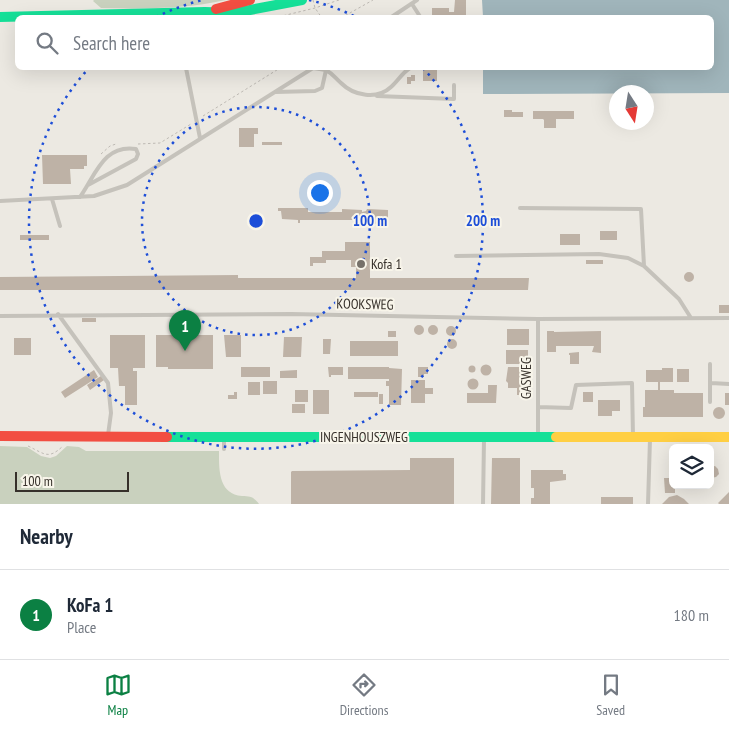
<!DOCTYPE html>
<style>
body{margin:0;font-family:"PT Sans Narrow",sans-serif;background:#f6f6f7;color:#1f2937}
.controls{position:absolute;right:15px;bottom:15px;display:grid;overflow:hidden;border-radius:8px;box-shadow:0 5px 20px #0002}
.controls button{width:45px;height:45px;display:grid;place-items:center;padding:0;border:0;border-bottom:1px solid #e0e1e3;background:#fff;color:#1f2937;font:25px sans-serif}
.compass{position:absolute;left:609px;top:85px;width:45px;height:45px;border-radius:50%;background:#fff;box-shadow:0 5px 20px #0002;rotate:168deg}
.scale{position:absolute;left:15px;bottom:12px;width:114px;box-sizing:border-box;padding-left:5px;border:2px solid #36302a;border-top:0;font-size:14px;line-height:18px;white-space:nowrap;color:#36302a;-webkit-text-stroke:4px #f8f5ea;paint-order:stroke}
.you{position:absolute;left:319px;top:192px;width:18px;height:18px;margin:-12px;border:4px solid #fff;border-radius:50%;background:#1a73e8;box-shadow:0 0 0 8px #1a73e833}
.badge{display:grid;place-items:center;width:32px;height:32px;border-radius:50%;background:#0b8043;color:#fff;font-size:16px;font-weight:700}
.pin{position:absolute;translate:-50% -41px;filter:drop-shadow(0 1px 2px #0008)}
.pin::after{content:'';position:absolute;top:26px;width:18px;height:15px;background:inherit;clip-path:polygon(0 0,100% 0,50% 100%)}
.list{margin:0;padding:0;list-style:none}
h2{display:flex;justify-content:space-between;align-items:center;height:65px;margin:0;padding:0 20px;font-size:21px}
h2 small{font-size:16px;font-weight:400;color:#747a83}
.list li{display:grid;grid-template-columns:32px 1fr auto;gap:15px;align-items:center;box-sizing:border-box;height:90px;padding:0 20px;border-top:1px solid #e0e1e3}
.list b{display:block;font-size:19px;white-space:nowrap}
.list p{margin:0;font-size:16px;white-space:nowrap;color:#747a83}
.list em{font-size:16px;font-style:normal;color:#747a83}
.icon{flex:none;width:28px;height:28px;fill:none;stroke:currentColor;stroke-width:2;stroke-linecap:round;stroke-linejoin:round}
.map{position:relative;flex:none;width:729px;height:504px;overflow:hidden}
.search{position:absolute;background:#fff;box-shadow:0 5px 20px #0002;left:15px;right:15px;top:15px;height:55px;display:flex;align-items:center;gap:12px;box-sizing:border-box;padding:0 18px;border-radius:8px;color:#747a83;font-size:19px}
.sheet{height:155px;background:#fff}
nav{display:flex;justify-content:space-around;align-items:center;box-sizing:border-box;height:70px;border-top:1px solid #e0e1e3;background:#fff;font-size:14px;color:#747a83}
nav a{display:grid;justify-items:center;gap:2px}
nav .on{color:#0b8043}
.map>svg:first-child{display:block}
.green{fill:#c9d1be}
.water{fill:#a0b5bb}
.building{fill:#beb2a6}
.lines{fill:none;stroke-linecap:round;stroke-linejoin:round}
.path{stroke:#bebab4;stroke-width:1;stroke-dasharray:2.5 2.5;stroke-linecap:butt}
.lane{stroke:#c5c2bb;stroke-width:4}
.fast{stroke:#16e098;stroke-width:10}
.slow{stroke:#ffcf43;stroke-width:10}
.jam{stroke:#f24e42;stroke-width:10}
.ring{fill:none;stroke:#1d4ed8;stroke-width:2.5;stroke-dasharray:2.5 5}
.poi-dot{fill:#76716a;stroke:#f8f5ea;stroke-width:2}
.labels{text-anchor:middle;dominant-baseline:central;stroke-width:4;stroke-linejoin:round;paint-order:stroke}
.poi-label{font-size:14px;fill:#36302a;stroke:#f8f5ea;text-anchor:start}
.street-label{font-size:14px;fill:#36302a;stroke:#f8f5ea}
.centre{fill:#1d4ed8;stroke:#f8f5ea;stroke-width:2.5}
.ring-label{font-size:15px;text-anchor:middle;font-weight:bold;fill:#1d4ed8;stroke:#f8f5ea;stroke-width:4;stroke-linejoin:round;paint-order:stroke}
</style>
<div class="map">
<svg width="729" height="504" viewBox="0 0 729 504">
<rect width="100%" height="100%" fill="#ece9e2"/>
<!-- green -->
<path class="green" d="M94,0H226C185,9 143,9 101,8L93,1Z
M0,446L27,447L41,456L50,458L56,456L67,446L79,447L86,451H219C219,469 218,494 242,496C250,496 254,497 259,504H0Z"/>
<!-- water -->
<path class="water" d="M482,0H729V93L483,94V68H712V18L483,17Z"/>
<!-- building -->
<path class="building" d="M455,0H466V18H435V15H432V8H449V12H454Z
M423,70H437V81H423Z
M411,75H415V81H411V84H407V77H411Z
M504,110H512V112H523V117H504Z
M533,111H574V119H556V128H544V120L543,119H533Z
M239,128H258V134H254V147H239Z
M262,142H282V145H262Z
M42,155H87V166H84V169H70L71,184H43Z
M278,208H308V212H342V209L362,210V212L366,211L367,209L388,210V223L367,224V220H300V223H298V220L282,219L281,211H278Z
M600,231H617V240H600Z
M560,234H580V245H560Z
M20,235H49V240H20Z
M345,242H370V278H529L528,290H0V277L238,275V278H356V267H351V260H326V263H313V266H310V257H322V251H345Z
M586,260H603V264H586Z
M684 277a5 5 0 1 1 10 0a5 5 0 1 1-10 0Z
M719,305H729V313H719Z
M82,318H96V322H82Z
M428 330a5 5 0 1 1 10 0a5 5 0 1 1-10 0Z
M414 330a5 5 0 1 1 10 0a5 5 0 1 1-10 0Z
M446 331a5 5 0 1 1 10 0a5 5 0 1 1-10 0Z
M507,329H529V345H507Z
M388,331H396V337H388Z
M547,331H554V332L601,331V353L592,352L594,346H556V352H547Z
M110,335H145V368H133V371H137V405H125V386H119L118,368H110Z
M156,335H213V369H168V367H156Z
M224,335H241V357H226Z
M284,337H302L301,357H283Z
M14,338H31V355H14Z
M323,339H331L330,354H323Z
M447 344a5 5 0 1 1 10 0a5 5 0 1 1-10 0Z
M350,341H398V356H350Z
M506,350H528V364H506Z
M579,352V364H570V355H569V353Z
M480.5 370a5.5 5.5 0 1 1 11 0a5.5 5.5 0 1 1-11 0Z
M468.5 369a3.5 3.5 0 1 1 7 0a3.5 3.5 0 1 1-7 0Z
M241,367H270V377H241Z
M328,367H343V375H331V377H329Z
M348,367H389V368L402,369L401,405H389V386H386V381H389V379H348Z
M418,367H428V374H424V377H418Z
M508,367H523L522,395H517V388H508V383L506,381Z
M662,368H673V382H660V390H674V393H703V417H643V407H645V390H658V382H646V370H662Z
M677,369H689V382H677Z
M94,370L98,377L65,398L61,392Z
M297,370V378H280V371Z
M101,376L104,380L90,390L87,385Z
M467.5 384a5.5 5.5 0 1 1 11 0a5.5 5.5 0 1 1-11 0Z
M411,380H425V388H433V394H425V403H411Z
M263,381H277V394H263Z
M248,382H260V395H248Z
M488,385H497L496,403H467V393H488Z
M295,390H308V402H295Z
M313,390H329V414H313Z
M234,392H237V399H228V395H234Z
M354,392H378V397H354Z
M583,392H593V402H583Z
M725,393H729V405H725Z
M379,394H383V404H379Z
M598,400H620V411H612V416H598Z
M292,404H305V413H292Z
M713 413a6 6 0 1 1 12 0a6 6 0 1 1-12 0Z
M410,458H454V504H291V472L292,471L410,470Z
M492,458H520V504H491Z
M715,466L718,469L719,474L716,477L711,478L710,467Z
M531,470H563V474H566V480L550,482V504H531V498H534V488H531Z
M664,478H673V485H675V493H665Z
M729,492V504H719L718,503Z
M677,495L684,499L689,504H662L669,497Z
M601,497H633V504H601Z"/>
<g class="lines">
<!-- path -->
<path class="path" d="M313,0L315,8L322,18
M274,18L315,8L339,0
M341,18L373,0
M203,116L280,68
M138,144L160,143L191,124
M101,154L110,146L116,144
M28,446C45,454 48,460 63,446"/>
<!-- lane -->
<path class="lane" d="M412,4L421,18
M390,18L417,0
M186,68L200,138
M326,70C333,74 335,78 341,83C354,96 377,100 391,87C398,81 402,73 410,68
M276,92L315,91L322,88L326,70L313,68
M377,96L454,99V85
M80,197C96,174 104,144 136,149L138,154L136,159L88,185
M52,199L60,226
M0,201L94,196L127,185L313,68
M520,208L641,209L644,266L679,299L691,318
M456,256L599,254L628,258L644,266
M58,314L108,383L111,413L108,435
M0,316L291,314L538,319L729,318
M710,364V402
M711,383L729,384
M538,407L571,408L576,385L632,383L633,437
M538,436V319
M224,449V440
M483,504L484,439
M648,504L650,439"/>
<!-- fast -->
<path class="fast" d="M0,17L205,12L234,13L302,0
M167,437H556"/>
<!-- slow -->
<path class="slow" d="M556,437H729"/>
<!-- jam -->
<path class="jam" d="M216,9L250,0
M0,436L167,437"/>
</g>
<!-- distance rings -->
<g class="ring">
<circle cx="256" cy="221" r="114"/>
<path d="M156 17A227 227 0 0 1 203 0M309 0A227 227 0 0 1 356 17M423 68A227 227 0 1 1 89 68"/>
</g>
<!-- markers -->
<circle class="poi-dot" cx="361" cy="264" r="5"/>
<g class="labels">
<!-- poi labels -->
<g class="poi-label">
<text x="371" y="264">Kofa 1</text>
</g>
<!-- street labels -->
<g class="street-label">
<text transform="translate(365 304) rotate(1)">KOOKSWEG</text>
<text transform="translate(526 378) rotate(-90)">GASWEG</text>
<text x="364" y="437">INGENHOUSZWEG</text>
</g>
</g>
<circle cx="256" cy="221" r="8" class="centre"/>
<g class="ring-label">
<text x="370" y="226">100 m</text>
<text x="483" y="226">200 m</text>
</g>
</svg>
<div class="controls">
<button><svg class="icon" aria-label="layers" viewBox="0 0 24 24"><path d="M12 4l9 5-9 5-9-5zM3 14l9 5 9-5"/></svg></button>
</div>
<svg class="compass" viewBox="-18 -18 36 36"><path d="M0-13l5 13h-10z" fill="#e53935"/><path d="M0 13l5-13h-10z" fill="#747a83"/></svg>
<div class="scale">100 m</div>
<div class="you"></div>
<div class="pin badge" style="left:185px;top:351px">1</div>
<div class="search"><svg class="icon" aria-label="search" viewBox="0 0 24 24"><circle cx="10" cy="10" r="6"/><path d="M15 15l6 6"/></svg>Search here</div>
</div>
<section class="sheet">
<h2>Nearby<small></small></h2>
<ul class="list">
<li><span class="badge">1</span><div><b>KoFa 1</b><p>Place</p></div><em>180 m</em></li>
</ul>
</section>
<nav>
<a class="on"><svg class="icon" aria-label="map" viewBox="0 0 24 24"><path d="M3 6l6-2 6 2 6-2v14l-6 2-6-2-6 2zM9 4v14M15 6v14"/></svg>Map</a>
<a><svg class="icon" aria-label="directions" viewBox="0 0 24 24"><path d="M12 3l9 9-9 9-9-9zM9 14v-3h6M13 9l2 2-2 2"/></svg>Directions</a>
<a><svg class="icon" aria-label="saved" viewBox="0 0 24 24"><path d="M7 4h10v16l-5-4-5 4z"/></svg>Saved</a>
</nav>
